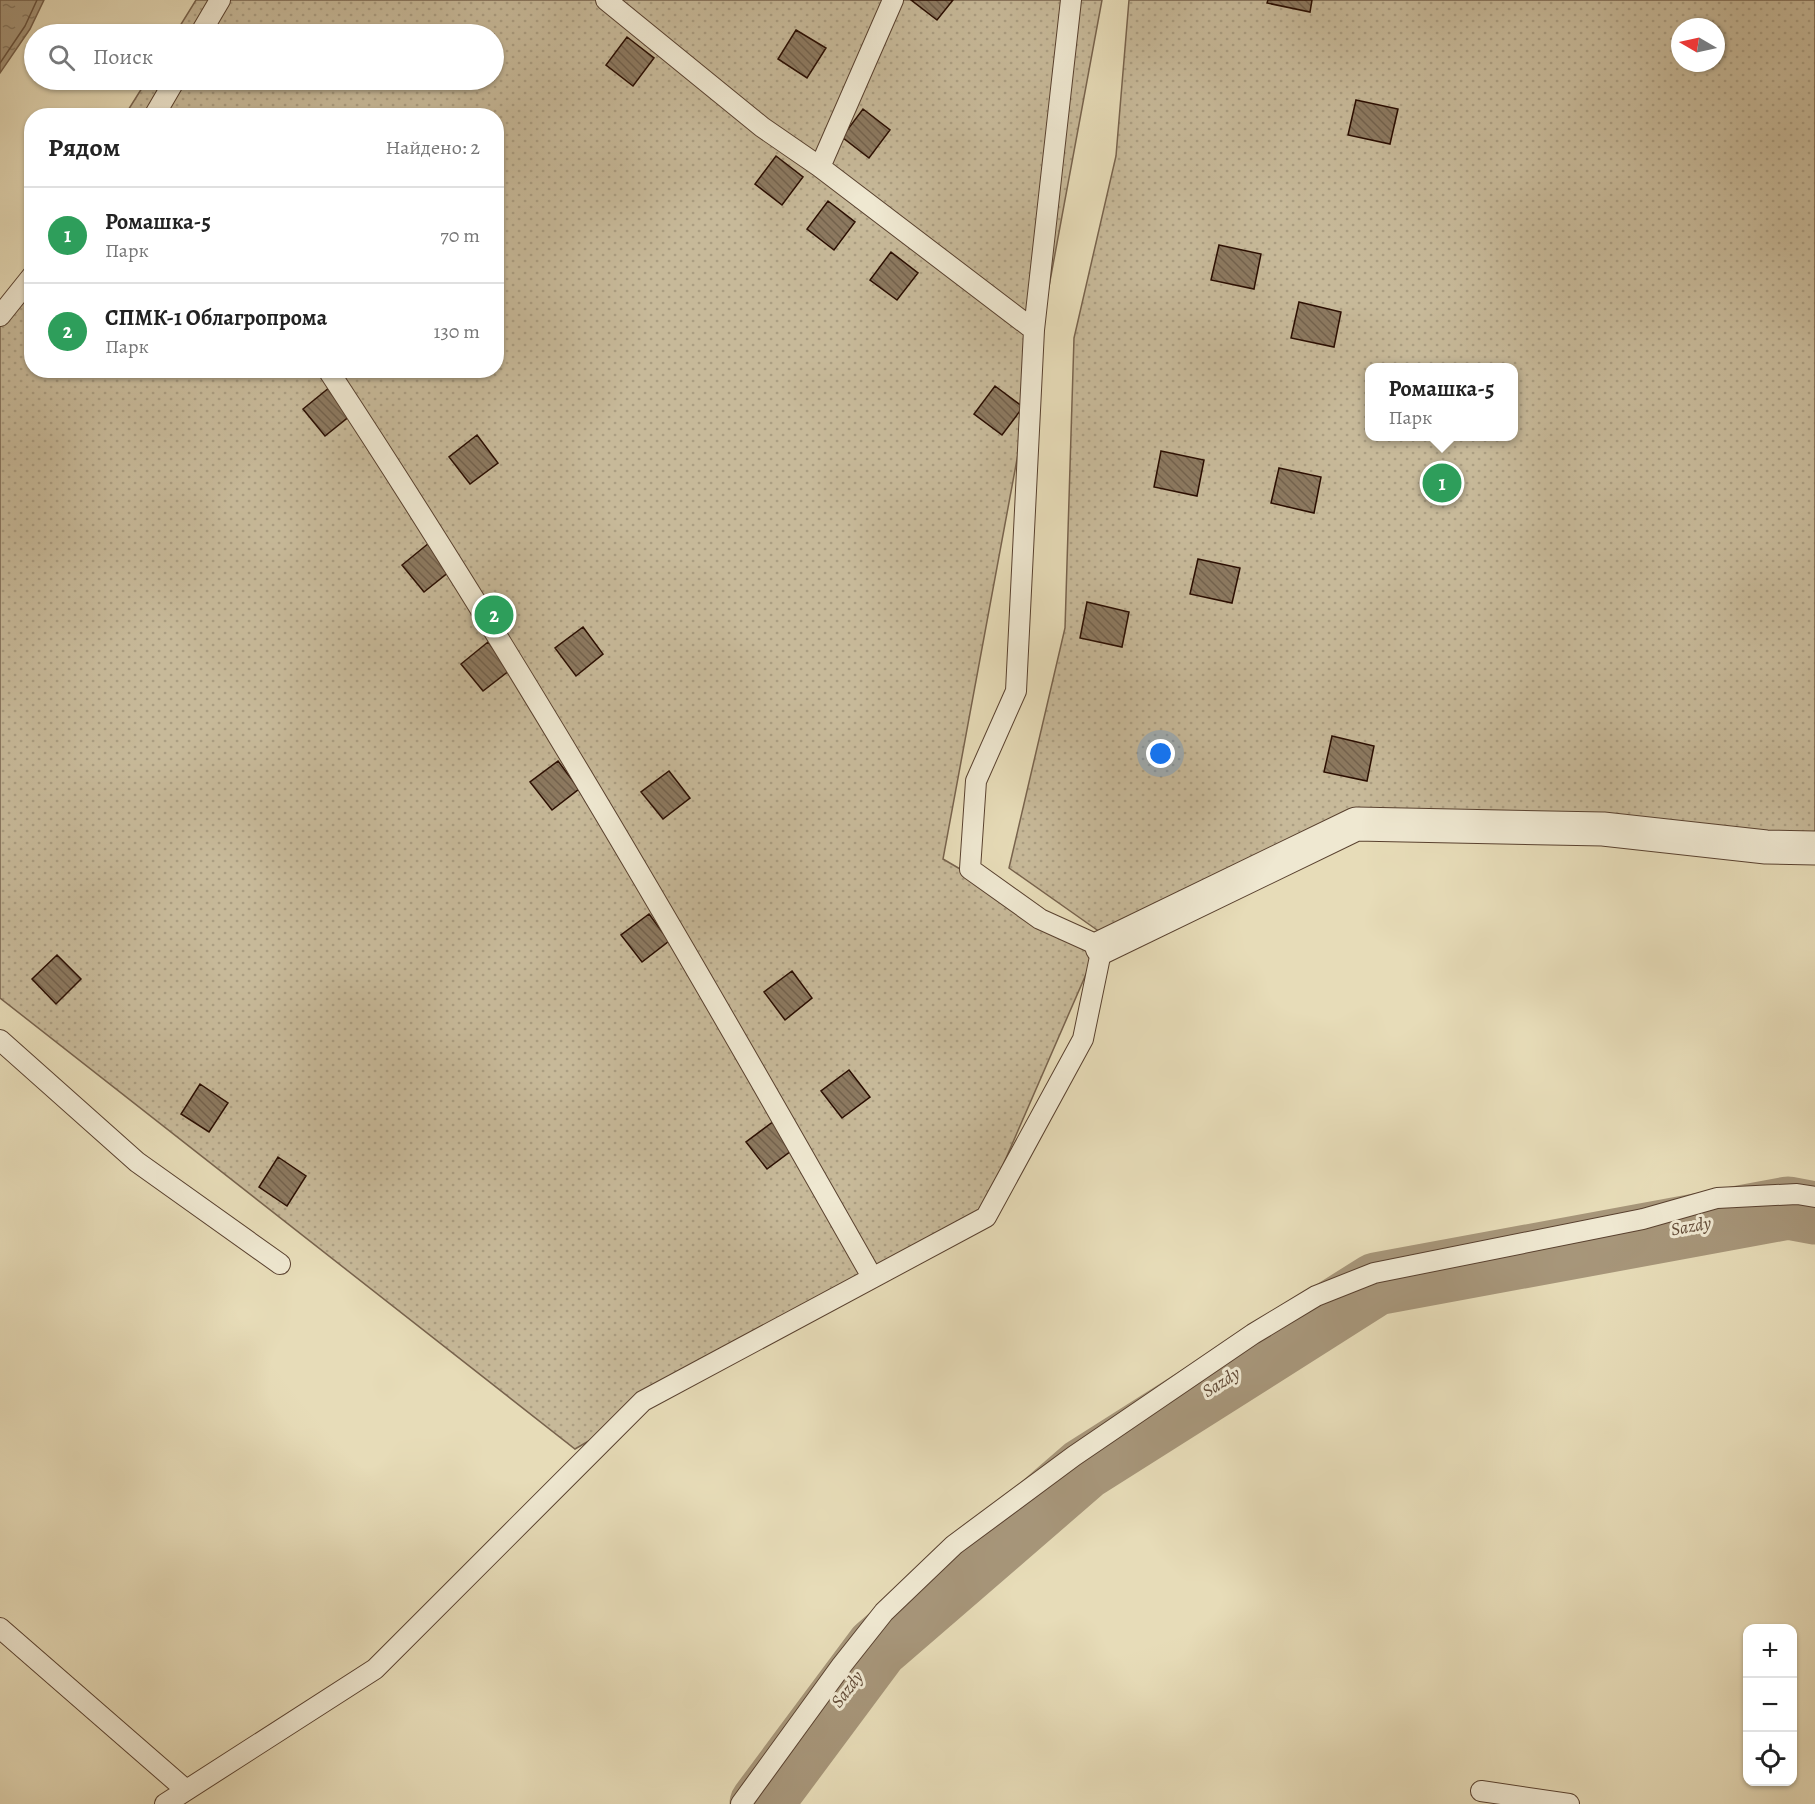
<!DOCTYPE html>
<html lang="ru">
<meta charset="utf-8">
<style>
body{margin:0;font-family:Alegreya,serif;background:#f2f2f2;color:#222}
.controls{position:absolute;right:18px;bottom:18px;display:grid;overflow:hidden;border-radius:12px;box-shadow:0 2px 4px #0004}
.controls button{width:54px;height:54px;display:grid;place-items:center;padding:0;border:0;border-bottom:2px solid #e0e0e0;background:#fff;color:#222;font:30px sans-serif}
.compass{position:absolute;left:1671px;top:18px;width:54px;height:54px;border-radius:50%;background:#fff;box-shadow:0 2px 4px #0004;rotate:279deg}
.you{position:absolute;left:1161px;top:754px;width:21px;height:21px;margin:-15px;border:4px solid #fff;border-radius:50%;background:#1a73e8;box-shadow:0 0 0 9px #1a73e833}
.badge{display:grid;place-items:center;width:39px;height:39px;border-radius:50%;background:#0f766e;color:#fff;font-size:20px;font-weight:700}
.pin{position:absolute;translate:-50% -50%;border:3px solid #fff;box-shadow:0 2px 6px #0006}
.popup{position:absolute;left:1365px;top:363px;width:153px;height:78px;box-sizing:border-box;display:grid;place-content:center;border-radius:12px;background:#fff;filter:drop-shadow(0 2px 4px #0005);font-size:20px;white-space:nowrap;color:#767676}
.popup b{font-size:22px;color:#222}
.popup::after{content:'';position:absolute;left:50%;top:100%;margin-left:-12px;border:12px solid transparent;border-top-color:#fff}
.list{margin:0;padding:0;list-style:none}
h2{display:flex;justify-content:space-between;align-items:center;height:78px;margin:0;padding:0 24px;font-size:26px}
h2 small{font-size:20px;font-weight:400;color:#767676}
.list li{display:grid;grid-template-columns:39px 1fr auto;gap:18px;align-items:center;box-sizing:border-box;height:96px;padding:0 24px;border-top:2px solid #e0e0e0}
.list b{display:block;font-size:22px;white-space:nowrap}
.list p{margin:0;font-size:20px;white-space:nowrap;color:#767676}
.list em{font-size:20px;font-style:normal;color:#767676}
.icon{flex:none;width:33px;height:33px;fill:none;stroke:currentColor;stroke-width:2;stroke-linecap:round;stroke-linejoin:round}
.map{position:relative;flex:none;width:1815px;height:1804px;overflow:hidden}
.search{position:absolute;background:#fff;box-shadow:0 2px 4px #0004;left:24px;top:24px;width:480px;height:66px;display:flex;align-items:center;gap:15px;box-sizing:border-box;padding:0 21px;border-radius:33px;color:#767676;font-size:22px}
.panel{position:absolute;background:#fff;box-shadow:0 2px 4px #0004;left:24px;top:108px;width:480px;height:270px;border-radius:24px}
.map>svg:first-child{display:block}
.garden{fill:url(#garden-dots);stroke:#78634d;stroke-width:1.5;fill-rule:evenodd}
.water{fill:url(#water-ripples);stroke:#755f4a;stroke-width:1.5}
.lines{fill:none;stroke-linecap:round;stroke-linejoin:round}
.shore{stroke:#68523e;stroke-width:1.5}
.river{stroke:#a7967a;stroke-width:63}
.building{fill:url(#building-back-hatch);stroke:#2a0d01;stroke-width:1.5}
.service-casing{stroke:#59412f;stroke-width:22}
.minor-casing{stroke:#59412f;stroke-width:35}
.service{stroke:#efe8d1;stroke-width:20}
.minor{stroke:#efe8d1;stroke-width:33}
.labels{text-anchor:middle;dominant-baseline:central;stroke-width:6;stroke-linejoin:round;paint-order:stroke}
.water-label{font-size:18px;font-style:italic;fill:#624b37;stroke:#efe8d1}
</style>
<div class="map">
<svg width="1815" height="1804" viewBox="0 0 1815 1804">
<defs>
<pattern id="garden-dots" width="8" height="8" patternUnits="userSpaceOnUse" patternTransform="scale(1.5)"><rect width="8" height="8" fill="#c7b999"/><path d="M2 2h.1M6 6h.1" fill="none" stroke="#ab9e82" stroke-width="1.8" stroke-linecap="round"/></pattern>
<pattern id="water-ripples" width="26" height="14" patternUnits="userSpaceOnUse" patternTransform="scale(1.5)"><rect width="26" height="14" fill="#a7967a"/><path d="M2 4q2-2 4 0t4 0M15 11q2-2 4 0t4 0" fill="none" stroke="#887962"/></pattern>
<pattern id="building-back-hatch" width="6" height="6" patternUnits="userSpaceOnUse" patternTransform="scale(1.5)"><rect width="6" height="6" fill="#8c7960"/><path d="M-1 5l2 2M0 0l6 6M5-1l2 2" fill="none" stroke="#73624d"/></pattern>
</defs>
<rect width="100%" height="100%" fill="#e7dcb8"/>
<filter id="stains"><feTurbulence type="fractalNoise" baseFrequency=".00333" numOctaves="4"/><feColorMatrix values="0 0 0 0 .2 0 0 0 0 .09 0 0 0 0 .02 0 0 0 .5 -.17"/></filter>
<radialGradient id="worn" r=".72"><stop offset=".6" stop-color="#630" stop-opacity="0"/><stop offset="1" stop-color="#630" stop-opacity=".3"/></radialGradient>
<!-- garden -->
<path class="garden" d="M196,0H1102L943,859L1097,949L983,1211L575,1449L0,998V320L31,268L32,370H496V116L125,115L147,80H494V34H175Z
M1129,0H1815V843L1357,816L1107,937L1009,868L1065,628L1074,338L1116,156ZM1680,27H1716V63H1680ZM1370,368H1514V436H1370Z"/>
<!-- water -->
<path class="water" d="M0,0H44L30,29L0,73Z"/>
<g class="lines">
<!-- shore -->
<path class="shore" d="M0,63L25,26L37,0"/>
<!-- river -->
<path class="river" d="M761,1804L877,1648L1084,1469L1376,1284L1788,1208L1815,1213"/>
</g>
<!-- building -->
<path class="building" d="M911,0H953L937,20Z
M1268,0H1312L1310,12L1267,3Z
M796,30L826,48L807,78L778,59Z
M627,37L654,58L633,86L606,65Z
M1356,100L1398,109L1390,144L1348,135Z
M863,109L890,130L869,158L842,137Z
M776,156L803,177L782,205L755,184Z
M828,201L855,222L834,250L807,229Z
M1219,245L1261,254L1254,289L1211,280Z
M891,252L918,273L897,300L870,280Z
M1299,302L1341,312L1334,347L1291,338Z
M995,386L1023,407L1002,435L974,414Z
M330,387L351,415L325,436L303,409Z
M477,435L498,463L470,484L449,457Z
M1161,451L1204,460L1197,496L1154,487Z
M1279,468L1321,477L1314,513L1271,503Z
M429,543L450,571L424,592L402,565Z
M1198,559L1240,568L1232,603L1190,594Z
M1087,602L1129,612L1122,647L1080,638Z
M583,627L603,654L576,676L555,648Z
M488,642L510,670L483,691L461,664Z
M1332,736L1374,746L1367,781L1324,772Z
M558,761L579,789L552,810L530,782Z
M669,771L690,798L663,819L641,792Z
M649,914L669,941L642,962L621,935Z
M57,955L81,979L56,1004L32,979Z
M792,971L812,998L785,1020L764,992Z
M849,1070L870,1097L842,1118L821,1091Z
M200,1084L228,1103L209,1132L181,1114Z
M774,1121L795,1148L767,1169L746,1142Z
M278,1157L306,1176L287,1206L259,1187Z"/>
<g class="lines">
<defs>
<path id="service" d="M200,34L220,0
M154,116L175,80
M820,167L893,0
M0,316L32,276
M1034,330L1071,0
M328,370C522,665 699,971 872,1277
M0,1040L137,1162L280,1264
M0,1628L186,1790
M1481,1791L1569,1804
M165,1804L375,1669L643,1401L986,1217L1083,1039L1102,947L1040,919L970,869L976,781L1016,691L1034,330L820,167L762,127L606,0
M741,1804L842,1665L884,1612L954,1545L1074,1456L1253,1334L1316,1296L1374,1273L1643,1219L1717,1198L1797,1194L1815,1197"/>
<path id="minor" d="M1102,947L1356,824L1603,829L1766,847L1815,848"/>
</defs>
<!-- service casing -->
<use href="#service" class="service-casing"/>
<!-- minor casing -->
<use href="#minor" class="minor-casing"/>
<!-- service -->
<use href="#service" class="service"/>
<!-- minor -->
<use href="#minor" class="minor"/>
</g>
<g class="labels">
<!-- water labels -->
<g class="water-label">
<text transform="translate(1691 1226) rotate(-10)">Sazdy</text>
<text transform="translate(1221 1382) rotate(-32)">Sazdy</text>
<text transform="translate(847 1689) rotate(-53)">Sazdy</text>
</g>
</g>
<rect width="100%" height="100%" filter="url(#stains)"/>
<rect width="100%" height="100%" fill="url(#worn)"/>
</svg>
<div class="controls">
<button>+</button>
<button>−</button>
<button><svg class="icon" aria-label="locate" viewBox="0 0 24 24"><circle cx="12" cy="12" r="6"/><path d="M12 2v4M12 18v4M2 12h4M18 12h4"/></svg></button>
</div>
<svg class="compass" viewBox="-18 -18 36 36"><path d="M0-13l5 13h-10z" fill="#e53935"/><path d="M0 13l5-13h-10z" fill="#767676"/></svg>
<div class="you"></div>
<div class="pin badge" style="left:1442px;top:483px;background:#2e9e5b">1</div>
<div class="popup"><b>Ромашка-5</b>Парк</div>
<div class="pin badge" style="left:494px;top:615px;background:#2e9e5b">2</div>
<div class="search"><svg class="icon" aria-label="search" viewBox="0 0 24 24"><circle cx="10" cy="10" r="6"/><path d="M15 15l6 6"/></svg>Поиск</div>
<section class="panel">
<h2>Рядом<small>Найдено: 2</small></h2>
<ul class="list">
<li><span class="badge" style="background:#2e9e5b">1</span><div><b>Ромашка-5</b><p>Парк</p></div><em>70 m</em></li>
<li><span class="badge" style="background:#2e9e5b">2</span><div><b>СПМК-1 Облагропрома</b><p>Парк</p></div><em>130 m</em></li>
</ul>
</section>
</div>
